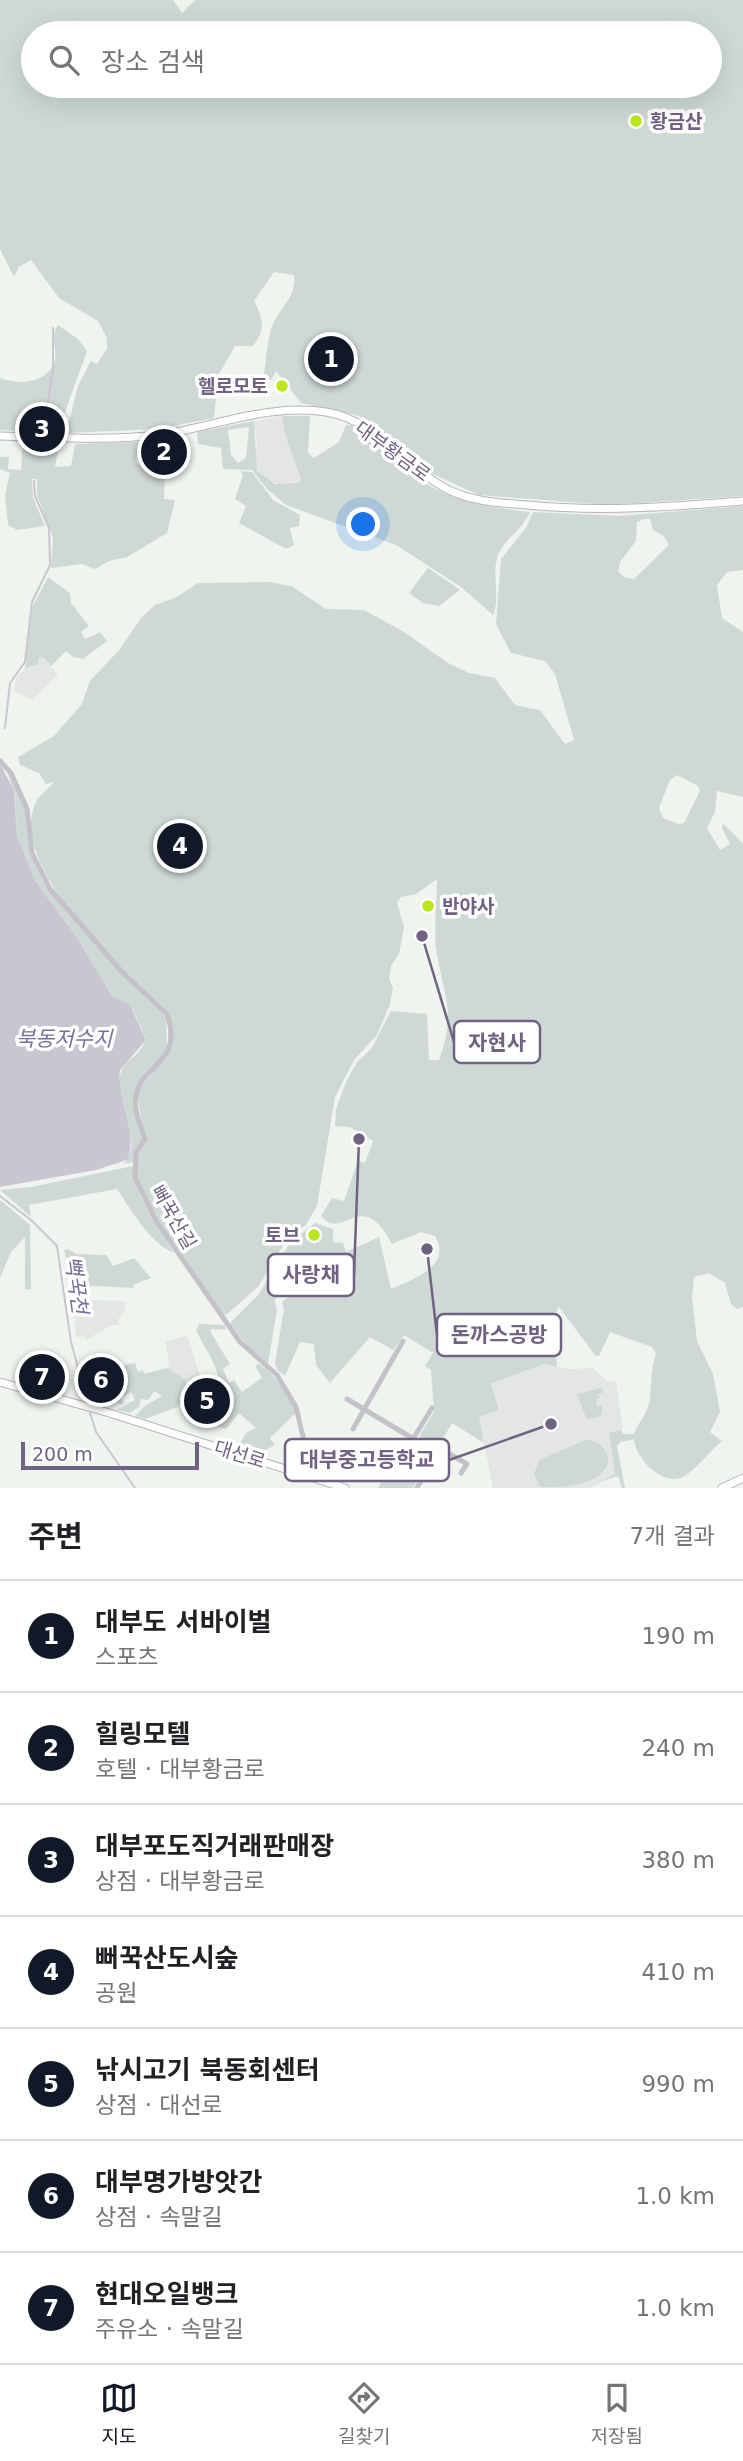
<!DOCTYPE html>
<html lang="ko">
<meta charset="utf-8">
<style>
body{margin:0;font-family:"DejaVu Sans","Noto Sans KR",sans-serif;background:#f6f6f6;color:#202124}
.scale{position:absolute;left:21px;bottom:18px;width:178px;box-sizing:border-box;padding-left:7px;border:4px solid #6f6282;border-top:0;font-size:19px;line-height:24px;white-space:nowrap;color:#6f6282;-webkit-text-stroke:5px #fff;paint-order:stroke}
.you{position:absolute;left:364px;top:525px;width:24px;height:24px;margin:-18px;border:5px solid #fff;border-radius:50%;background:#1a73e8;box-shadow:0 0 0 10px #1a73e833}
.badge{display:grid;place-items:center;width:46px;height:46px;border-radius:50%;background:#111827;color:#fff;font-size:23px;font-weight:700}
.pin{position:absolute;translate:-50% -50%;border:4px solid #fff;box-shadow:0 2px 7px #0006}
.list{margin:0;padding:0;list-style:none}
h2{display:flex;justify-content:space-between;align-items:center;height:91px;margin:0;padding:0 28px;font-size:30px}
h2 small{font-size:23px;font-weight:400;color:#757577}
.list li{display:grid;grid-template-columns:46px 1fr auto;gap:21px;align-items:center;box-sizing:border-box;height:112px;padding:0 28px;border-top:2px solid #e0e0e0}
.list b{display:block;font-size:26px;white-space:nowrap}
.list p{margin:0;font-size:23px;white-space:nowrap;color:#757577}
.list em{font-size:23px;font-style:normal;color:#757577}
.icon{flex:none;width:38px;height:38px;fill:none;stroke:currentColor;stroke-width:2;stroke-linecap:round;stroke-linejoin:round}
.map{position:relative;flex:none;width:743px;height:1488px;overflow:hidden}
.search{position:absolute;background:#fff;box-shadow:0 7px 28px #0002;left:21px;right:21px;top:21px;height:77px;display:flex;align-items:center;gap:18px;box-sizing:border-box;padding:0 24px;border-radius:38px;color:#757577;font-size:26px}
.sheet{height:875px;background:#fff}
nav{display:flex;justify-content:space-around;align-items:center;box-sizing:border-box;height:98px;border-top:2px solid #e0e0e0;background:#fff;font-size:19px;color:#757577}
nav a{display:grid;justify-items:center;gap:4px}
nav .on{color:#111827}
.map>svg:first-child{display:block}
.built{fill:#e4e6e5}
.green{fill:#ced9d5;fill-rule:evenodd}
.water{fill:#c9c6d2}
.lines{fill:none;stroke-linecap:round;stroke-linejoin:round}
.stream{stroke:#c9c6d2;stroke-width:2}
.secondary-casing{stroke:#b7b3bd;stroke-width:9}
.street{stroke:#c4c1c8;stroke-width:5}
.secondary{stroke:#fff;stroke-width:7}
.poi-dot{fill:#bce81b;stroke:#fff;stroke-width:2.5}
.labels{text-anchor:middle;dominant-baseline:central;stroke-width:7;stroke-linejoin:round;paint-order:stroke}
.poi-label{font-size:19px;font-weight:bold;fill:#6f6282;stroke:#fff;text-anchor:start}
.street-label{font-size:19px;fill:#6f6282;stroke:#fff}
.water-label{font-size:21px;font-style:italic;fill:#7b709b;stroke:#fff}
.leader{fill:none;stroke:#6f6282;stroke-width:2.5}
.callout-dot{fill:#6f6282;stroke:#fff;stroke-width:2.5}
.callout{fill:#fff;stroke:#6f6282;stroke-width:2.5}
.callout-label{font-size:21px;text-anchor:middle;font-weight:bold;fill:#6f6282}
</style>
<div class="map">
<svg width="743" height="1488" viewBox="0 0 743 1488">
<rect width="100%" height="100%" fill="#eff4ef"/>
<!-- built -->
<path class="built" d="M282,416L285,435L301,480L288,486L266,480L257,471L255,463L257,444L254,421Z
M38,657H43L58,675L32,700L14,691L16,678L25,669H30Z
M87,1300L124,1301L126,1308L118,1320L120,1325H112L86,1340L84,1336L76,1337L73,1303Z
M187,1335L200,1376L187,1382L167,1368L169,1362L165,1342Z
M544,1364L569,1369L593,1368L608,1382L616,1381L623,1430L609,1433L615,1474L591,1488H493L479,1417L499,1409L490,1385Z"/>
<!-- green -->
<path class="green" d="M0,0H173L182,13L195,0H743V496L609,505L479,495L422,469L384,433L359,416L301,403L276,371L271,380L264,373C267,357 267,336 274,322C282,307 297,294 294,275L274,272L254,301C263,317 266,330 253,346H235L212,386L217,388L214,418L157,429L66,433L78,386L91,361L97,364L107,349V338L98,321L59,298L31,260L19,267L14,277L0,249ZM33,33H710V86H33Z
M58,325L78,339L87,351L61,423L56,426L37,425L36,432L0,430V378C19,385 45,384 54,363C59,351 49,337 58,325Z
M282,416H310L308,453L314,458L339,442L346,425H350C375,437 391,458 413,475C448,501 488,507 530,512C522,531 503,540 498,555C491,574 501,597 493,615L461,587L396,545L286,505L267,489L252,470L223,469L221,448L198,444L197,432L254,421L257,471L275,484L297,483L301,480L285,435ZM249,427L246,458L238,463L231,455L228,430Z
M23,442L59,444L55,467L71,466L75,444L138,442L136,462L144,468L165,471L164,499L175,500L167,533L127,557L109,561L95,569L82,564L51,568L53,538L37,495V479H32L33,498L45,526L17,530L8,525L5,495L10,473L0,469V457H9L8,469L21,470Z
M240,471L252,472L273,500L300,515L299,526L290,528L294,545L286,549L239,523L246,506L235,499L243,475Z
M743,506V570L727,572L717,585L722,618L743,632V797L717,791L715,812L707,828L720,850L730,844L722,828L723,823L743,844V1307L737,1309L731,1304L725,1283L709,1273L694,1277L692,1297L697,1341L713,1374L720,1412L710,1432L722,1441C710,1451 698,1467 685,1476C664,1488 636,1460 634,1439L621,1442L617,1446L625,1488H622L618,1476L602,1481L615,1474L609,1433L621,1430L623,1434H634C639,1421 649,1412 650,1398C652,1382 650,1370 656,1354L652,1347L610,1332L599,1356L595,1355L559,1307L553,1318L557,1367L544,1364L491,1384L499,1410L479,1417L484,1443L452,1423L438,1447L420,1439V1435L434,1412L431,1370L425,1366L433,1353L404,1335L393,1350L370,1337L330,1383L316,1365L314,1344L300,1342L285,1376L277,1370L275,1363L284,1309L282,1302L296,1289L292,1283L274,1300L277,1309L268,1364L249,1349L230,1323L258,1295L290,1243L315,1223L333,1229V1242L343,1243L346,1252L379,1237L391,1289C412,1280 453,1266 435,1236L421,1232L392,1244C361,1185 343,1243 321,1216L332,1198L344,1201L358,1161L365,1163L373,1141L350,1127L335,1126L336,1109L346,1082L357,1062L372,1048L391,1011L427,1014L429,1060H439C456,1015 445,999 437,955C433,931 437,903 437,879L416,894L401,897L397,903L404,927L399,954L391,966L389,979L393,988L390,1004L377,1035L354,1060L335,1097L317,1206L306,1225L288,1237L258,1287L226,1315C204,1298 146,1207 138,1179C133,1166 137,1154 145,1143L137,1094C153,1065 182,1051 169,1013C159,1001 145,992 133,981C97,946 9,856 36,802C40,794 49,789 54,782L46,784L39,773L20,765L18,757L54,736L82,704L90,681L120,649L141,618L155,605L177,597L198,583L271,582L293,587L326,609L364,610L404,632L448,663L469,673L495,678L515,705L540,710L565,744L574,740L555,674L545,661L511,653L496,624L501,559L526,528L533,512L619,516ZM644,519H650L653,530L664,536L669,545L634,579L624,577L618,571L620,562L636,541L637,522ZM677,775L698,786L700,791L684,823L678,824L663,818L659,808L670,780Z
M428,568L460,590L439,606L423,603L409,593Z
M48,577L70,593L71,603L89,626L81,632L85,639L100,632L107,641L83,659L73,657L66,651L51,666L43,657L38,658V664L25,669L32,608Z
M6,769L24,805L30,854L45,884L121,974L166,1015L167,1048L135,1094L144,1139L133,1162L123,1164C142,1147 123,1122 120,1102C114,1053 136,1067 146,1039L133,1010L112,996L76,936L36,882L17,837L15,795Z
M133,1166C136,1197 158,1227 174,1253C149,1242 132,1211 117,1189L29,1205L31,1217L0,1190L31,1187Z
M0,1200L30,1225L31,1289L25,1290V1237L11,1252L0,1278Z
M68,1249L76,1254L106,1255L113,1266L134,1258L151,1278L133,1285L134,1288L74,1285L64,1250Z
M199,1324L225,1325V1330L212,1329L210,1331L230,1364L223,1369L229,1383L234,1380L242,1392L262,1378L255,1366L259,1364C278,1376 287,1394 296,1413L270,1438L275,1445L264,1451L267,1458L237,1449L246,1433L256,1428L239,1413L226,1429L217,1426C232,1392 215,1364 196,1331Z
M135,1363L138,1372L143,1370L144,1374L167,1368L186,1380L187,1388L178,1407L145,1419L135,1416L145,1406L162,1396L154,1391L148,1400L141,1399L139,1407L130,1413L116,1410L135,1400L131,1392L121,1398L124,1404L121,1405L113,1400L112,1406L93,1400L87,1382L92,1381L96,1370Z
M601,1388L604,1392L598,1394L599,1398L596,1399L597,1406L603,1405L601,1416L587,1420L577,1394Z
M585,1440C601,1439 617,1458 602,1473C588,1486 558,1488 540,1487L534,1474L539,1460Z
M395,1458L421,1474L413,1488H378Z"/>
<!-- water -->
<path class="water" d="M0,764L14,790L17,837L36,882L76,936L112,996L130,1005L146,1040L120,1070C116,1100 139,1136 127,1160L96,1170L0,1187Z"/>
<g class="lines">
<!-- stream -->
<path class="stream" d="M46,414L53,370V328
M5,728L10,683L25,662L32,602L50,565L49,528L35,496L34,481
M0,1196L31,1220L57,1246L71,1342L87,1401
M90,1413L96,1432L135,1488"/>
<defs>
<path id="secondary" d="M0,436C53,437 106,441 159,435C213,427 270,403 326,412C377,420 405,468 449,490C474,502 500,503 527,505C599,512 670,507 743,501
M0,1382L106,1412L345,1488
M722,1488L743,1478"/>
</defs>
<!-- secondary casing -->
<use href="#secondary" class="secondary-casing"/>
<!-- street -->
<path class="street" d="M0,761L11,773L27,809L32,853L50,889L122,972L167,1014C184,1065 141,1063 136,1096C133,1112 141,1125 145,1139L136,1153L135,1177L156,1221L240,1342L277,1375L296,1407L304,1441L291,1470
M347,1399L437,1453
M353,1429L403,1341
M413,1439L432,1408
M417,1488L437,1453L443,1450L467,1464L461,1473"/>
<!-- secondary -->
<use href="#secondary" class="secondary"/>
</g>
<!-- markers -->
<g class="poi-dot">
<circle cx="636" cy="121" r="7"/>
<circle cx="282" cy="386" r="7"/>
<circle cx="428" cy="906" r="7"/>
<circle cx="314" cy="1235" r="7"/>
</g>
<g class="labels">
<!-- poi labels -->
<g class="poi-label">
<text x="650" y="121">황금산</text>
<text x="268" y="386" text-anchor="end">헬로모토</text>
<text x="442" y="906">반야사</text>
<text x="300" y="1235" text-anchor="end">토브</text>
</g>
<!-- street labels -->
<g class="street-label">
<text transform="translate(393 451) rotate(36)">대부황금로</text>
<text transform="translate(174 1217) rotate(60)">뻐꾹산길</text>
<text transform="translate(240 1454) rotate(17)">대선로</text>
</g>
<!-- water labels -->
<g class="water-label">
<text x="64" y="1039">북동저수지</text>
<text transform="translate(76 1285) rotate(82)">뻑꾹천</text>
</g>
</g>
<!-- callouts -->
<path class="leader" d="M422 936L454 1042M359 1139L354 1275M427 1249L437 1335M551 1424L449 1460"/>
<g class="callout-dot">
<circle cx="422" cy="936" r="7"/>
<circle cx="359" cy="1139" r="7"/>
<circle cx="427" cy="1249" r="7"/>
<circle cx="551" cy="1424" r="7"/>
</g>
<g class="callout">
<rect x="454" y="1021" width="86" height="42" rx="7"/>
<rect x="268" y="1254" width="86" height="42" rx="7"/>
<rect x="437" y="1314" width="124" height="42" rx="7"/>
<rect x="285" y="1439" width="164" height="42" rx="7"/>
</g>
<g class="callout-label">
<text x="497" y="1050">자현사</text>
<text x="311" y="1282">사랑채</text>
<text x="499" y="1342">돈까스공방</text>
<text x="367" y="1467">대부중고등학교</text>
</g>
</svg>
<div class="scale">200 m</div>
<div class="you"></div>
<div class="pin badge" style="left:331px;top:359px">1</div>
<div class="pin badge" style="left:164px;top:452px">2</div>
<div class="pin badge" style="left:42px;top:429px">3</div>
<div class="pin badge" style="left:180px;top:846px">4</div>
<div class="pin badge" style="left:207px;top:1401px">5</div>
<div class="pin badge" style="left:101px;top:1380px">6</div>
<div class="pin badge" style="left:42px;top:1377px">7</div>
<div class="search"><svg class="icon" aria-label="search" viewBox="0 0 24 24"><circle cx="10" cy="10" r="6"/><path d="M15 15l6 6"/></svg>장소 검색</div>
</div>
<section class="sheet">
<h2>주변<small>7개 결과</small></h2>
<ul class="list">
<li><span class="badge">1</span><div><b>대부도 서바이벌</b><p>스포츠</p></div><em>190 m</em></li>
<li><span class="badge">2</span><div><b>힐링모텔</b><p>호텔 · 대부황금로</p></div><em>240 m</em></li>
<li><span class="badge">3</span><div><b>대부포도직거래판매장</b><p>상점 · 대부황금로</p></div><em>380 m</em></li>
<li><span class="badge">4</span><div><b>뻐꾹산도시숲</b><p>공원</p></div><em>410 m</em></li>
<li><span class="badge">5</span><div><b>낚시고기 북동회센터</b><p>상점 · 대선로</p></div><em>990 m</em></li>
<li><span class="badge">6</span><div><b>대부명가방앗간</b><p>상점 · 속말길</p></div><em>1.0 km</em></li>
<li><span class="badge">7</span><div><b>현대오일뱅크</b><p>주유소 · 속말길</p></div><em>1.0 km</em></li>
</ul>
</section>
<nav>
<a class="on"><svg class="icon" aria-label="map" viewBox="0 0 24 24"><path d="M3 6l6-2 6 2 6-2v14l-6 2-6-2-6 2zM9 4v14M15 6v14"/></svg>지도</a>
<a><svg class="icon" aria-label="directions" viewBox="0 0 24 24"><path d="M12 3l9 9-9 9-9-9zM9 14v-3h6M13 9l2 2-2 2"/></svg>길찾기</a>
<a><svg class="icon" aria-label="saved" viewBox="0 0 24 24"><path d="M7 4h10v16l-5-4-5 4z"/></svg>저장됨</a>
</nav>
